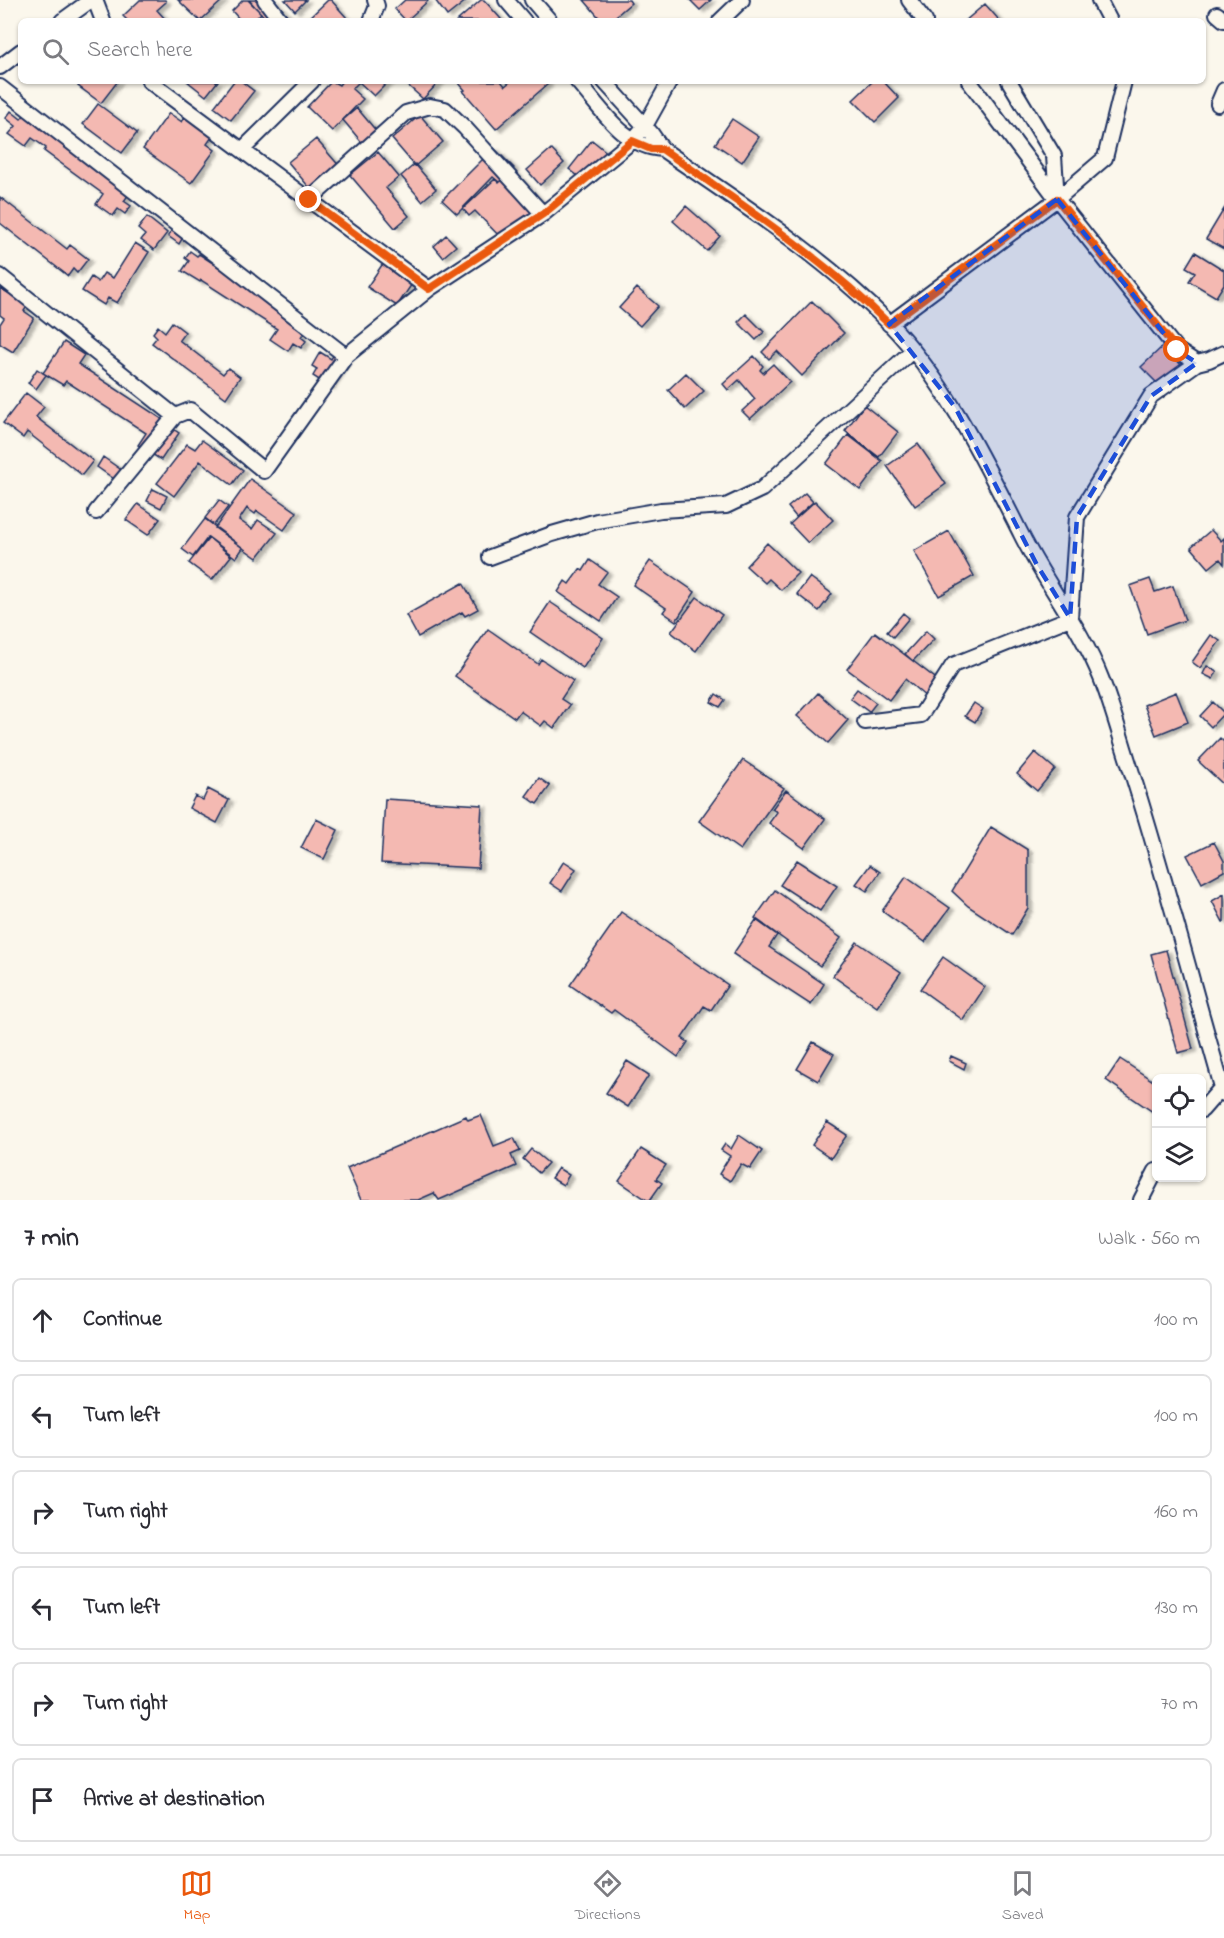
<!DOCTYPE html>
<meta charset="utf-8">
<style>
body{margin:0;font-family:"Indie Flower",sans-serif;background:#f7f7f7;color:#2b2b33}
.controls{position:absolute;right:18px;bottom:18px;display:grid;overflow:hidden;border-radius:9px;box-shadow:0 2px 4px #0004}
.controls button{width:54px;height:54px;display:grid;place-items:center;padding:0;border:0;border-bottom:2px solid #e1e1e2;background:#fff;color:#2b2b33;font:30px sans-serif}
.stop{position:absolute;width:18px;height:18px;margin:-14px;border:4px solid #ea580c;border-radius:50%;background:#fff}
.stop.end{background:#ea580c;border-color:#fff;box-shadow:0 2px 6px #0008}
.list{margin:0;padding:0;list-style:none}
h2{display:flex;justify-content:space-between;align-items:center;height:78px;margin:0;padding:0 24px;font-size:26px}
h2 small{font-size:20px;font-weight:400;color:#7c7c81}
.list li{display:grid;grid-template-columns:39px 1fr auto;gap:18px;align-items:center;box-sizing:border-box;height:84px;margin:0 12px 12px;padding:0 12px;border:2px solid #e1e1e2;border-radius:9px}
.list b{display:block;font-size:22px;white-space:nowrap}
.list em{font-size:20px;font-style:normal;color:#7c7c81}
.icon{flex:none;width:33px;height:33px;fill:none;stroke:currentColor;stroke-width:2;stroke-linecap:round;stroke-linejoin:round}
.map{position:relative;flex:none;width:1224px;height:1200px;overflow:hidden}
.search{position:absolute;background:#fff;box-shadow:0 2px 4px #0004;left:18px;right:18px;top:18px;height:66px;display:flex;align-items:center;gap:15px;box-sizing:border-box;padding:0 21px;border-radius:9px;color:#7c7c81;font-size:22px}
.sheet{height:654px;background:#fff}
nav{display:flex;justify-content:space-around;align-items:center;box-sizing:border-box;height:84px;border-top:2px solid #e1e1e2;background:#fff;font-size:16px;color:#7c7c81}
nav a{display:grid;justify-items:center;gap:3px}
nav .on{color:#ea580c}
.map>svg:first-child{display:block}
.building{fill:#f4b9b2;stroke:#1b2f5e;stroke-width:1.5;filter:url(#shadow)}
.lines{fill:none;stroke-linecap:round;stroke-linejoin:round}
.minor-casing{stroke:#1b2f5e;stroke-width:18}
.minor{stroke:#fbf7ec;stroke-width:14}
.route{stroke:#ea580c;stroke-width:8}
.marked{fill:#1d4ed8;fill-opacity:0.2;stroke:#1d4ed8;stroke-width:4.5;stroke-dasharray:12 8;stroke-linejoin:round}
</style>
<div class="map">
<svg width="1224" height="1200" viewBox="0 0 1224 1200">
<defs>
<filter id="shadow"><feDropShadow dx="4.5" dy="2.5" stdDeviation="1.5" flood-color="#0004"/></filter>
</defs>
<rect width="100%" height="100%" fill="#fbf7ec"/>
<filter id="ink" filterUnits="userSpaceOnUse"><feTurbulence type="fractalNoise" baseFrequency=".0167" numOctaves="2"/><feDisplacementMap in="SourceGraphic" scale="12" xChannelSelector="R" yChannelSelector="G"/><feConvolveMatrix kernelMatrix="1 2 1 2 8 2 1 2 1" color-interpolation-filters="sRGB"/></filter>
<g filter="url(#ink)">
<!-- building -->
<path class="building" d="M140,0H165L166,2L157,10L167,21H128L123,16Z
M178,0H223L200,21Z
M243,0H248L261,13L254,21H241L232,11Z
M249,0H274L287,15L280,21H268Z
M285,0H306L295,11Z
M328,0H331L347,18L344,21H306Z
M405,0H427L428,1L406,21L395,9Z
M435,0H467L447,16Z
M481,0H484L501,19L499,21H457Z
M584,0H629L631,3L610,21H602Z
M690,0H711L700,10Z
M985,4L1000,21H965Z
M82,81H118L101,103L78,86Z
M187,81H218L206,96Z
M234,81H241L254,91L231,120L214,107Z
M332,81L339,85L342,81H389L374,96L359,82L352,89L363,99L332,131L307,107Z
M403,81H440L423,99Z
M457,81H501L505,86L511,81H545L548,84L496,129L463,91L465,90Z
M873,81H883L899,98L875,122L853,100Z
M98,104L137,133L122,153L83,124Z
M357,108L378,133L364,145L343,120Z
M11,111L21,119L25,114L131,191L124,201L131,206L125,214L118,209L113,216L96,204L103,194L44,151L46,148L32,138L26,146L9,134L16,126L6,118Z
M169,113L182,122L185,117L212,137L207,144L215,150L191,183L143,149Z
M420,115L443,142L415,166L392,139Z
M732,119L759,137L742,162L715,144Z
M316,139L341,168L313,192L288,162Z
M592,140L609,154L586,182L569,169Z
M494,148L514,168L499,182L493,177L457,214L442,200Z
M551,149L564,163L540,185L527,170Z
M378,152L399,177L386,188L409,216L395,228L350,175Z
M415,164L436,189L422,201L401,176Z
M513,170L542,202L502,239L475,211L469,216L463,209L495,179L499,183Z
M0,197L67,249L70,245L88,259L77,273L73,269L68,276L0,223Z
M686,206L720,236L707,251L673,221Z
M1224,209V249L1206,239Z
M147,217L167,233L154,250L141,240L145,235L138,229Z
M174,226L185,234L179,244L168,236Z
M446,235L456,246L443,257L434,246Z
M135,243L149,252L117,303L108,298L104,305L82,291L91,277L98,282L104,273L113,278Z
M190,251L197,256L199,254L308,325L301,337L306,341L301,348L293,343L288,351L270,339L277,329L201,280L200,282L182,271L189,261L185,258Z
M1195,252L1224,270V284L1216,297L1189,281L1195,272L1186,267Z
M386,259L416,278L397,306L367,287Z
M0,288L28,305L24,311L34,318L13,352L0,344V324L4,318L0,315Z
M637,288L658,306L640,326L619,308Z
M812,301L844,333L802,376L777,351L769,359L762,352Z
M746,314L764,332L756,340L738,322Z
M172,322L185,332L179,340L223,374L228,368L240,377L226,398L152,343L157,337L153,333L158,326L165,332Z
M64,342L84,355L78,364L162,419L161,421L179,433L161,460L138,445L146,433L66,381L63,385L43,373Z
M1163,346L1184,368L1163,389L1141,367Z
M320,352L331,359L335,352L347,359L330,387L313,376L317,369L312,366Z
M754,356L763,366L760,370L763,373L773,364L790,382L750,419L742,411L755,399L739,380L728,390L723,384Z
M37,369L46,375L36,389L28,383Z
M686,373L704,391L685,409L668,390Z
M26,393L44,407L36,417L93,461L82,475L27,432L23,438L3,423Z
M864,405L898,432L879,457L845,431Z
M848,435L882,461L860,490L826,464Z
M202,440L243,470L232,485L200,461L174,496L157,483L187,444L195,449Z
M918,444L946,484L915,506L887,466Z
M103,457L127,474L120,483L97,467Z
M250,479L297,512L284,530L257,511L255,514L247,508L239,520L252,529L258,520L277,533L257,558L215,528Z
M153,489L167,496L161,508L147,501Z
M805,493L813,502L796,517L788,507Z
M219,500L228,507L214,525L205,518Z
M815,501L833,520L808,543L790,524Z
M138,504L160,519L148,535L126,520Z
M205,519L243,548L236,558L208,537L193,557L182,549Z
M1211,530L1221,541L1224,538V564L1220,559L1209,568L1191,547Z
M949,531L974,576L939,596L914,551Z
M209,538L231,556L212,580L189,563Z
M767,543L798,573L781,590L769,579L765,583L746,566Z
M590,560L607,572L598,584L617,597L601,621L558,592L565,581L569,584L580,569L583,571Z
M650,561L695,592L676,621L663,612L666,608L633,585Z
M810,577L832,594L819,611L797,594Z
M1150,579L1155,592L1173,586L1185,620L1147,634L1130,586Z
M463,583L478,609L465,616L462,612L418,637L406,615Z
M697,597L722,615L696,651L671,632Z
M550,602L603,638L583,668L530,632Z
M903,613L909,618L893,637L887,632Z
M488,629L538,664L541,659L573,681L561,699L570,705L554,728L545,721L541,726L520,711L515,718L455,676Z
M926,631L934,639L913,661L905,654Z
M875,632L939,681L927,698L905,679L889,700L847,669Z
M1211,635L1220,641L1200,668L1192,662Z
M1207,666L1217,671L1213,679L1203,674Z
M857,689L876,703L869,712L850,698Z
M1176,692L1188,722L1156,735L1144,705Z
M818,693L848,720L828,743L797,716Z
M716,694L725,700L720,707L711,702Z
M1213,702L1224,713L1211,727L1200,716Z
M974,703L983,709L975,722L965,716Z
M1220,738L1224,742V785L1198,761Z
M1035,752L1055,769L1037,791L1017,774Z
M743,760L784,788L740,850L699,821Z
M539,778L550,786L537,804L526,796Z
M208,789L229,800L217,823L189,808L195,796L203,800Z
M786,790L825,819L804,848L769,823L777,812L772,809Z
M385,799L482,805L478,868L381,863Z
M316,819L338,830L324,859L301,848Z
M991,827L1028,850V908L1012,935L968,906L952,891Z
M1214,842L1224,861V871L1202,883L1187,855Z
M797,860L837,886L820,911L780,885Z
M564,861L576,869L562,891L550,883Z
M870,865L880,872L867,891L856,884Z
M906,877L950,908L925,942L882,911Z
M775,890L841,938L820,966L755,918Z
M1224,894V922H1223L1212,901Z
M621,912L728,985L711,1010L704,1006L682,1038L688,1042L678,1057L614,1010L611,1013L570,985Z
M756,920L777,935L769,947L824,984L811,1005L733,954Z
M857,942L901,972L877,1007L833,976Z
M1166,950L1193,1049L1178,1053L1151,954Z
M943,957L985,987L963,1020L920,989Z
M813,1042L834,1054L818,1081L797,1069Z
M951,1056L966,1063L964,1069L949,1061Z
M1120,1059L1156,1083V1114L1106,1080Z
M627,1061L649,1075L628,1107L606,1093Z
M481,1115L494,1146L514,1138L520,1151L511,1155L516,1166L439,1200L434,1193L418,1200H361L347,1168L466,1116L468,1120Z
M827,1122L847,1135L831,1158L812,1145Z
M739,1135L762,1151L750,1169L741,1164L730,1181L719,1174L730,1156L721,1150L725,1144L731,1149Z
M531,1149L548,1163L539,1173L523,1159Z
M641,1149L666,1165L656,1179L662,1183L650,1200H647L619,1181Z
M558,1168L569,1175L563,1185L551,1178Z"/>
<g class="lines">
<defs>
<path id="minor" d="M95,0L103,21
M265,0L281,21
M506,0L524,21
M532,0L550,21
M909,0L925,21
M1099,0L1110,21
M1217,14L1224,20
M62,21L91,0
M371,21L377,6L375,0
M720,21L742,0
M0,67L21,51
M149,81L429,289L543,214L632,141L645,126L670,81
M577,81C601,108 623,147 662,149
M604,81L651,133L662,149C740,203 821,254 888,322C947,383 983,459 1021,534C1045,583 1081,627 1101,678C1113,708 1121,740 1131,770C1165,877 1193,986 1224,1094
M969,81L1057,199L1177,350L1197,363L1209,360L1224,353
M1009,81L1054,156L1057,199
M0,87L346,356
M1218,104L1224,90
M242,150L312,81
M309,200L406,113L430,106L445,109L465,128L543,214
M0,276L175,416
M889,324L1057,199L1105,158L1124,81
M96,512L175,416L190,410L264,471L346,356L429,289
M490,557L552,534L597,521L661,510L726,506L762,489L913,350
M865,722L921,715L953,665L1070,618L1077,517L1151,396L1197,363
M1202,1110L1222,1087
M1141,1200L1156,1171"/>
</defs>
<!-- minor casing -->
<use href="#minor" class="minor-casing"/>
<!-- minor -->
<use href="#minor" class="minor"/>
</g>
</g>
<g class="lines" filter="url(#ink)">
<!-- route -->
<path class="route" d="M309,200L429,289L543,214L632,141L651,149H662C741,204 820,256 889,324L1057,199L1177,350"/>
</g>
<!-- marked area -->
<path class="marked" d="M1057,199L1177,350L1197,363L1151,396L1077,517L1070,618L1037,565L955,407L889,324Z"/>
</svg>
<div class="controls">
<button><svg class="icon" aria-label="locate" viewBox="0 0 24 24"><circle cx="12" cy="12" r="6"/><path d="M12 2v4M12 18v4M2 12h4M18 12h4"/></svg></button>
<button><svg class="icon" aria-label="layers" viewBox="0 0 24 24"><path d="M12 4l9 5-9 5-9-5zM3 14l9 5 9-5"/></svg></button>
</div>
<div class="stop" style="left:1177px;top:350px"></div>
<div class="stop end" style="left:309px;top:200px"></div>
<div class="search"><svg class="icon" aria-label="search" viewBox="0 0 24 24"><circle cx="10" cy="10" r="6"/><path d="M15 15l6 6"/></svg>Search here</div>
</div>
<section class="sheet">
<h2>7 min<small>Walk · 560 m</small></h2>
<ul class="list">
<li><svg class="icon" aria-label="ahead" viewBox="0 0 24 24"><path d="M12 20V5M6 11l6-6 6 6"/></svg><div><b>Continue</b></div><em>100 m</em></li>
<li><svg class="icon" aria-label="left" viewBox="0 0 24 24"><path d="M17 20v-9H6M10 6l-5 5 5 5"/></svg><div><b>Turn left</b></div><em>100 m</em></li>
<li><svg class="icon" aria-label="right" viewBox="0 0 24 24"><path d="M7 20v-9h11M14 6l5 5-5 5"/></svg><div><b>Turn right</b></div><em>160 m</em></li>
<li><svg class="icon" aria-label="left" viewBox="0 0 24 24"><path d="M17 20v-9H6M10 6l-5 5 5 5"/></svg><div><b>Turn left</b></div><em>130 m</em></li>
<li><svg class="icon" aria-label="right" viewBox="0 0 24 24"><path d="M7 20v-9h11M14 6l5 5-5 5"/></svg><div><b>Turn right</b></div><em>70 m</em></li>
<li><svg class="icon" aria-label="arrive" viewBox="0 0 24 24"><path d="M6 21V4h12l-3 4 3 4H6"/></svg><div><b>Arrive at destination</b></div></li>
</ul>
</section>
<nav>
<a class="on"><svg class="icon" aria-label="map" viewBox="0 0 24 24"><path d="M3 6l6-2 6 2 6-2v14l-6 2-6-2-6 2zM9 4v14M15 6v14"/></svg>Map</a>
<a><svg class="icon" aria-label="directions" viewBox="0 0 24 24"><path d="M12 3l9 9-9 9-9-9zM9 14v-3h6M13 9l2 2-2 2"/></svg>Directions</a>
<a><svg class="icon" aria-label="saved" viewBox="0 0 24 24"><path d="M7 4h10v16l-5-4-5 4z"/></svg>Saved</a>
</nav>
